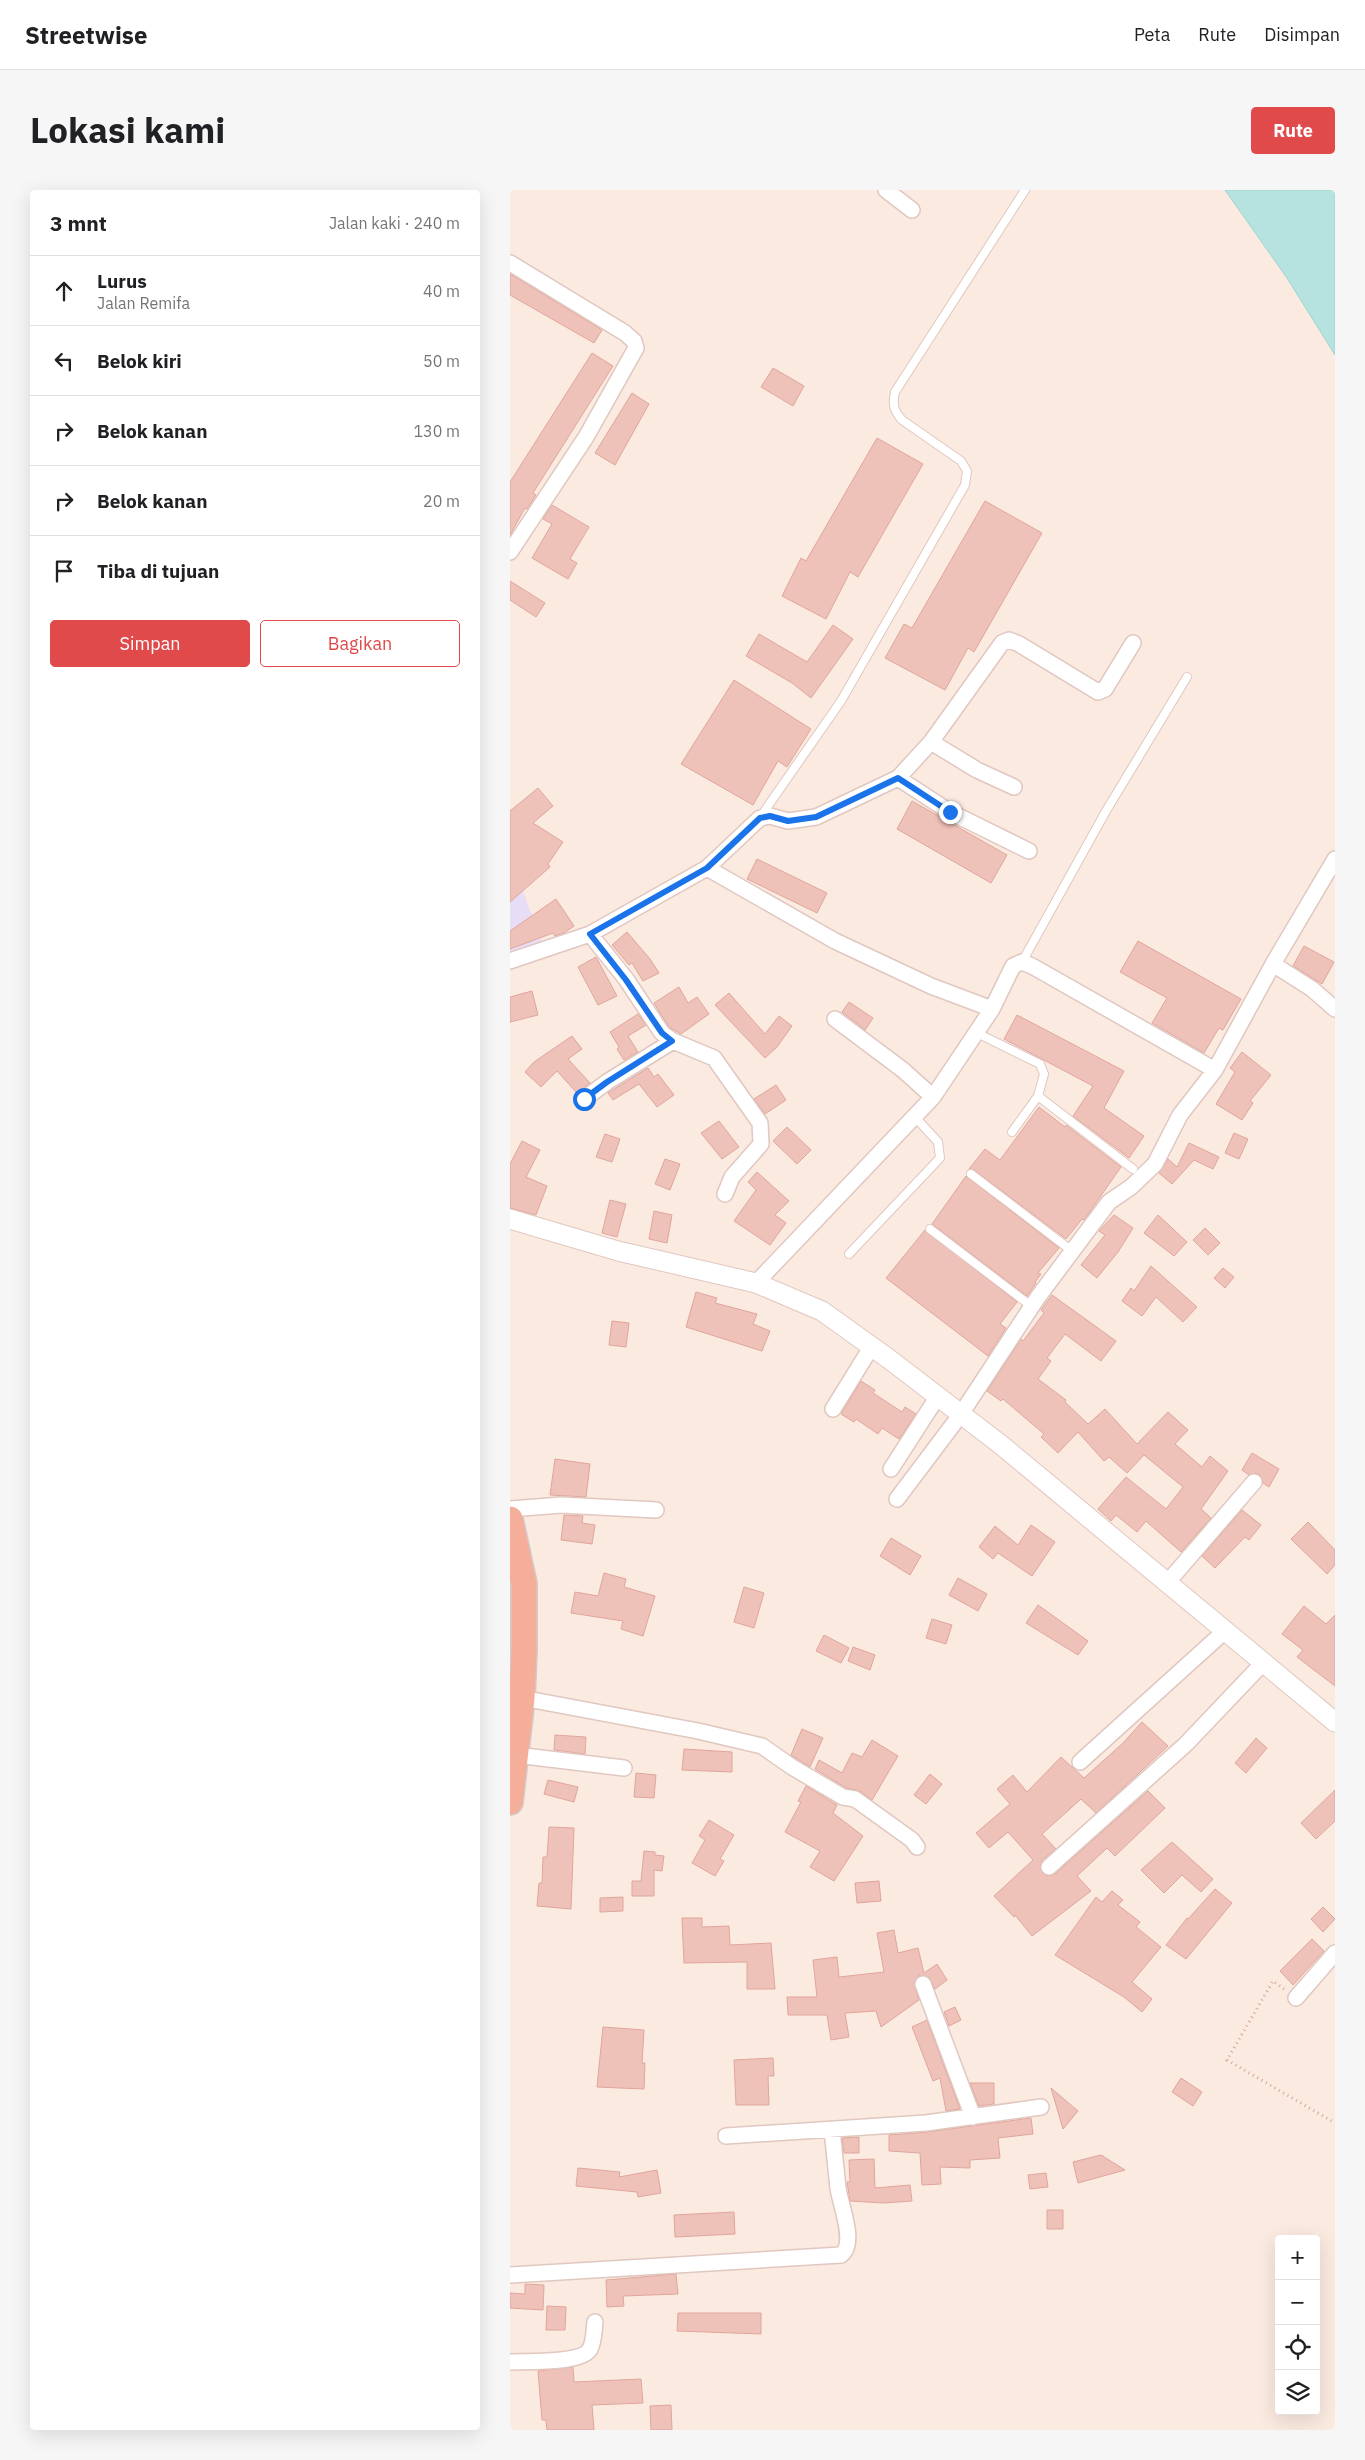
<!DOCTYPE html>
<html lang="id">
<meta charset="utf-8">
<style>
body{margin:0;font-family:"IBM Plex Sans",sans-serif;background:#f6f6f6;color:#202124}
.controls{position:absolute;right:15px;bottom:15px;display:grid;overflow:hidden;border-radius:5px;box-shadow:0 5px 20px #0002}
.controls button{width:45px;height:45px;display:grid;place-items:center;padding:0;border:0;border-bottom:1px solid #e0e0e0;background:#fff;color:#202124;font:25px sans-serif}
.stop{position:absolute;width:15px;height:15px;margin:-11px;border:4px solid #1a73e8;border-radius:50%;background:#fff}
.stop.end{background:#1a73e8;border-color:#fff;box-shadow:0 1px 5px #0008}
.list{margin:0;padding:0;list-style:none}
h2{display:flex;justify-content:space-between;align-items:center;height:65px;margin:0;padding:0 20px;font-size:21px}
h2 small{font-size:16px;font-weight:400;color:#757577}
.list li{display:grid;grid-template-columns:32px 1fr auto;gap:15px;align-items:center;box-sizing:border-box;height:70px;padding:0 20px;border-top:1px solid #e0e0e0}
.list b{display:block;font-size:19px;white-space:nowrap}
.list p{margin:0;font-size:16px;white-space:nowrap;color:#757577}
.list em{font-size:16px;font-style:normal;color:#757577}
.actions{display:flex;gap:10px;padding:15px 20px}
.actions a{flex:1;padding:11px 0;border:1px solid #e04a4b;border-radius:5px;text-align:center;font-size:18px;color:#e04a4b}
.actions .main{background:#e04a4b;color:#fff}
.icon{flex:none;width:28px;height:28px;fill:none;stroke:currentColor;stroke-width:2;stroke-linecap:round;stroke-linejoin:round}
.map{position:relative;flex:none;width:825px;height:2240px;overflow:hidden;border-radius:5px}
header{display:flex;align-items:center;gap:30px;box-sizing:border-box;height:70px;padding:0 25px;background:#fff;border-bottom:1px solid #e0e0e0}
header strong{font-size:24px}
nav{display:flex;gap:28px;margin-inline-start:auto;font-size:18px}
.intro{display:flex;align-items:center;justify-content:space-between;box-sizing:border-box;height:120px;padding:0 30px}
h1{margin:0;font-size:35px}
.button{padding:12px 22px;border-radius:5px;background:#e04a4b;color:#fff;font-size:18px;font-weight:700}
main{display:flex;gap:30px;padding:0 30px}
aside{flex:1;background:#fff;border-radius:5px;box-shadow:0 5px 20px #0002}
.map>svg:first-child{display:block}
.education{fill:#e8ddf7}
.water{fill:#b6e3df;stroke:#9dd4d0}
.building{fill:#efc2b9;stroke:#e0a59b}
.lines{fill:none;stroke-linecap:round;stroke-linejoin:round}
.service-casing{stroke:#e0c7c0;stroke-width:10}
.minor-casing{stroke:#e0c7c0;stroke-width:18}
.tertiary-casing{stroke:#e0c7c0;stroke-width:21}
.trunk-casing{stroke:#d4cac8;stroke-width:28}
.path{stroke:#d3a69d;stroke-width:3;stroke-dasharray:1 4;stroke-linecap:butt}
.service{stroke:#fff;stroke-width:8}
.minor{stroke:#fff;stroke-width:15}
.tertiary{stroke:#fff;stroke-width:19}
.trunk{stroke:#f4ae9a;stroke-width:25}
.route{stroke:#1a73e8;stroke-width:6}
</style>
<header>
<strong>Streetwise</strong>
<nav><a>Peta</a><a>Rute</a><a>Disimpan</a></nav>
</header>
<div class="intro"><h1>Lokasi kami</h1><a class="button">Rute</a></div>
<main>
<aside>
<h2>3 mnt<small>Jalan kaki · 240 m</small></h2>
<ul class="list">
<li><svg class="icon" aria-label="ahead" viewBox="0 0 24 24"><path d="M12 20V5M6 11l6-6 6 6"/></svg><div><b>Lurus</b><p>Jalan Remifa</p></div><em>40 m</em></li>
<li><svg class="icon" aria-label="left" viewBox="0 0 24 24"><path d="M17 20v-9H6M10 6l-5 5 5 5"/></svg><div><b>Belok kiri</b></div><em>50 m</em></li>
<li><svg class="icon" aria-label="right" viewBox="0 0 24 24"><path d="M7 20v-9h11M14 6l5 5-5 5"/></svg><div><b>Belok kanan</b></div><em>130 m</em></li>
<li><svg class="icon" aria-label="right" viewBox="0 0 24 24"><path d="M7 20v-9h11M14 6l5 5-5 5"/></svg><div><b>Belok kanan</b></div><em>20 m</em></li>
<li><svg class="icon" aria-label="arrive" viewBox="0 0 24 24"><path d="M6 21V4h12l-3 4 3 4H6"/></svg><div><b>Tiba di tujuan</b></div></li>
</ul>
<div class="actions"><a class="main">Simpan</a><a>Bagikan</a></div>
</aside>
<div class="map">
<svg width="825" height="2240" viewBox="0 0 825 2240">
<rect width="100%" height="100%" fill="#fbeae0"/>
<!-- education -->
<path class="education" d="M0,667L32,752L0,762Z"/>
<!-- water -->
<path class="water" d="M715,0H825V165L777,88Z"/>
<!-- building -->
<path class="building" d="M0,84L92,140L84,153L0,105Z
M82,163L103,176L23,303L26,305L17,319L15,318L0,345V292Z
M263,178L294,196L283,216L251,197Z
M122,203L139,214L105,275L85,263Z
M367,248L413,274L348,387L340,382L316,429L272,406L291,368L296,371Z
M475,311L532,343L464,462L458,458L435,500L375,468L394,434L402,438Z
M42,315L79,337L60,369L67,373L58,389L22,368L42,334L33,329Z
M0,391L35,413L26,427L0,410Z
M323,435L343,449L301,508L282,493L236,466L249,444L297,472Z
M224,490L301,539L277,577L268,571L243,615L171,574Z
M28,598L43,616L23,633L53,652L38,674L40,677L0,712V621Z
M402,611L497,665L481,693L387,639Z
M247,669L317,703L307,723L237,689Z
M46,709L64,736L54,743L45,746L43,743L0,759V741Z
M117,742L140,769L149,783L133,791L122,773L119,775L102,755Z
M628,751L731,809L713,840L709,838L694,863L642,833L657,808L610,782Z
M794,756L824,772L812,794L783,776Z
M86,767L107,806L88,815L68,777Z
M169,797L178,813L187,807L199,824L171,844L159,837L144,813Z
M22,801L28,825L0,832V807Z
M219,803L255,844L269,826L282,836L267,857L255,868L205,815Z
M339,812L363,828L355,840L332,822Z
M128,824L136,835L118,846L128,862L114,870L107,859L109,857L100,842Z
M507,825L614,881L594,918L634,946L619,968L563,926L583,896L494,849Z
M62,846L72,859L58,869L80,893L67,903L47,881L31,897L15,882L24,872Z
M732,862L761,885L740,911L743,913L732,930L706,914L725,882L720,878Z
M138,878L144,887L148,884L164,905L147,917L129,894L103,910L98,903Z
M266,895L276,910L255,924L244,909Z
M529,917L555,937L556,935L611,977L574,1030L572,1029L556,1049L464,980L459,979L475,959L490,970Z
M209,931L229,957L212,969L191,943Z
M277,937L301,960L287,974L263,951Z
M724,943L738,949L729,969L715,963Z
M95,944L110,949L102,972L86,967Z
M12,951L30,960L16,987L37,996L26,1025L0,1018V974Z
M679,953L709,967L703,979L684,970L662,994L649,983L658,969L667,977Z
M155,969L170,974L160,1000L145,994Z
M247,982L279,1011L265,1025L276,1033L260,1055L224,1031L246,1000L238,992Z
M456,986L549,1058L528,1083L531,1084L525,1092L526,1093L517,1106L422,1034Z
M100,1010L116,1014L107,1047L92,1043Z
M144,1021L162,1025L157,1053L139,1049Z
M604,1025L623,1038L608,1062L587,1088L571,1075L595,1045L589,1041Z
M648,1025L677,1052L664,1066L634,1043Z
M695,1038L710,1053L698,1065L683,1050Z
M415,1040L507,1112L490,1134L496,1138L478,1166L376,1088Z
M641,1076L687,1117L673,1132L646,1107L632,1126L612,1111L621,1098L624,1101Z
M713,1078L724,1087L715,1098L704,1088Z
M186,1102L207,1108L205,1113L247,1124L243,1134L260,1141L252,1161L176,1137Z
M542,1105L606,1151L591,1171L555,1144L537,1168L541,1171L528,1189L556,1210L555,1212L578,1234L595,1219L627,1254L658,1222L678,1240L665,1254L692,1277L700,1266L718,1281L691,1319L701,1328L671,1362L636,1331L627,1342L606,1325L601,1331L588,1319L616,1287L656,1319L673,1297L634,1265L617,1283L599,1267L594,1271L568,1242L548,1263L531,1247L534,1244L493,1209L491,1211L477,1201L511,1149L513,1151L534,1123L531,1120Z
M102,1131L119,1133L116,1157L99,1155Z
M351,1191L365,1200L363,1203L392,1222L395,1217L406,1224L389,1249L372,1238L368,1244L346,1229L344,1232L331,1224Z
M742,1263L769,1279L759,1297L753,1293L750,1285L745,1283L739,1285L732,1280Z
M45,1269L80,1274L76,1307L40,1305Z
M732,1320L751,1335L739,1350L735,1347L705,1378L692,1366Z
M54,1325L73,1326L72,1333L85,1335L82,1354L51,1350Z
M798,1332L825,1360V1375L817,1384L781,1349Z
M521,1335L545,1352L522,1386L488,1363L483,1369L469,1357L485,1336L508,1355Z
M381,1348L411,1366L400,1385L370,1366Z
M94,1383L116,1389L114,1397L145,1406L133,1446L111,1439L113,1431L61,1423L65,1402L88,1406Z
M448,1388L477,1404L468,1421L439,1405Z
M234,1397L254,1403L244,1438L224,1432Z
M528,1415L578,1451L568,1465L516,1433Z
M794,1416L816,1434L825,1425V1496L787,1467L793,1460L772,1444Z
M422,1429L442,1435L436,1454L416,1448Z
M314,1445L339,1458L331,1473L306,1461Z
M343,1457L365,1465L360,1480L338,1471Z
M632,1532L658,1556L586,1623L571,1609L532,1644L546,1659L532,1670L530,1679L537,1686L545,1684L638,1601L655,1618L605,1666L597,1658L567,1686L581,1701L522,1746L505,1725L504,1727L484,1706L523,1670L498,1642L479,1658L466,1643L500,1614L487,1599L503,1585L517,1602L551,1567L574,1588L613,1553Z
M292,1539L313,1548L300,1577L281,1565Z
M45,1545L76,1547L75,1564L44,1560Z
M746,1548L757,1558L736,1583L725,1573Z
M362,1550L388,1566L362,1610L350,1601L336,1598L305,1579L309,1570L332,1583L342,1563L352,1567Z
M174,1559L222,1562V1582L172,1580Z
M126,1583L146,1585L144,1608L124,1607Z
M420,1584L432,1594L416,1614L404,1605Z
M38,1590L68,1597L64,1612L34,1604Z
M296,1596L327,1615L323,1623L353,1646L324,1691L300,1677L310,1661L275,1642L291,1612L288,1611Z
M825,1600V1631L806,1649L791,1633Z
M199,1630L224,1645L210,1669L214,1671L205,1686L182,1673L195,1650L189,1646Z
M39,1637L64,1638L61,1719L27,1716L29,1693H32L33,1667H37Z
M662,1652L703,1689L691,1702L672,1685L654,1703L631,1680Z
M134,1661L145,1662V1665L154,1666L152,1681L144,1680V1706H122V1691H131Z
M369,1691L371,1711L347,1713L345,1693Z
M705,1699L722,1713L676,1769L656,1755L677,1728L678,1729Z
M602,1701L613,1710L608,1715L630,1732L626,1737L651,1757L622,1792L642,1809L632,1822L614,1807L545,1765L586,1707L592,1712Z
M113,1707V1721L90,1722V1708Z
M813,1717L825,1729L813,1742L801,1729Z
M172,1728H192V1737L219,1736L220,1755L261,1753L265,1799H237V1772L174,1773Z
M384,1740L388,1763L408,1758L414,1783L427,1774L437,1790L425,1799L419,1787L409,1785L404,1793L409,1810L371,1837L366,1821L335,1823L339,1847L321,1850L317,1825H278L277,1807H307L303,1770L327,1767L329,1787L374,1782L367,1743Z
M802,1749L814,1761L783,1795L770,1781Z
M445,1817L451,1830L439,1836L434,1822Z
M417,1830L450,1919L436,1921L430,1888L423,1891L408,1852L402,1837Z
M93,1837L134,1840L132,1873H135L134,1899L87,1897Z
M263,1868L264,1886H258L259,1915H226L224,1870Z
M671,1888L692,1902L683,1916L662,1902Z
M460,1893H484V1914L469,1916Z
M541,1898L568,1921L553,1939Z
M521,1928L523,1944L488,1948L490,1968L460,1970V1978L430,1977L431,1994L412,1995L410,1963L379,1961V1945L417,1942Z
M349,1947V1963H334L332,1948Z
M591,1965L615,1980L568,1993L563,1972Z
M364,1969L365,1998L400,1995L402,2011L374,2013L340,2011L337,1992H340L339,1970Z
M68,1978L110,1982L109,1987L147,1980L151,2003L128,2007L127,2002L66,1996Z
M536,1983L538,1997L520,1999L518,1985Z
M537,2020H553V2039H537Z
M224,2022L225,2044L165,2047L164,2025Z
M166,2084L168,2104L113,2106L114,2116L97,2117L96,2090Z
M15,2094L34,2095L33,2120L0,2118V2103L15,2104Z
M37,2116L56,2117L55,2140H36Z
M168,2123H251V2144L167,2141Z
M63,2177L64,2192L131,2189L133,2213L82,2215L84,2240H37L36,2230H32L28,2181Z
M161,2215L162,2240H141L140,2216Z"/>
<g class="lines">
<defs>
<path id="service" d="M251,626L331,511L455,295L457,281L451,271L392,230C384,221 382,214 385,202L515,0
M512,772L596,621L677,487
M467,843L530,874L534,884L528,906L623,979
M502,942L528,906
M461,984L562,1061
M420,1039L521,1116
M339,1064L430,968L428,952L405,927"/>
<path id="minor" d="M376,0L402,20
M0,73L115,143L124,151L126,158L76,247L0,362
M421,552L467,580L504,597
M388,588L440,622L519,661
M197,678L325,751L421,796L482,819
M80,744L116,789L152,843L163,851L204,868L250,933L251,954L222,987L215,1004
M0,771L80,744L197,678L250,628L260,626L278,631L306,627L388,588L421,552L492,453L499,450L509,454L588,502L595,499L623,453
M763,774L825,669
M325,829L393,880L423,907
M74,909L97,892L163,851
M246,1093L423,907L482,819L503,776L512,772L522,776L705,880
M323,1219L362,1156
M381,1279L428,1206
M387,1309L451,1224L528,1107L599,1012L621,997L645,974L670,925L705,880L763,774L802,799L825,819
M0,1319L51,1315L146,1320
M657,1393L744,1292
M12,1508L188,1541L252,1556L282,1577L333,1607L345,1609L402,1650L407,1657
M6,1565L114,1578
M570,1572L716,1440
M539,1677L676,1554L754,1472
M413,1794L463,1927
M786,1808L825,1763
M216,1946L416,1933L531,1917
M0,2085L331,2065C347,2054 330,2014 328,1998C326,1979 324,1959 322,1940
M0,2172C16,2171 72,2174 80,2159C84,2152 84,2140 85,2132"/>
<path id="tertiary" d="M0,1029L108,1061L246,1093L312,1121L379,1169L490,1254L825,1532"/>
<path id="trunk" d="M0,1329L14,1394V1460L12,1508L0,1612"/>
</defs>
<!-- service casing -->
<use href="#service" class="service-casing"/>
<!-- minor casing -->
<use href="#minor" class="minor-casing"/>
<!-- tertiary casing -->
<use href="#tertiary" class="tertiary-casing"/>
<!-- trunk casing -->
<use href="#trunk" class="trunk-casing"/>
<!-- path -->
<path class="path" d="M774,1799L763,1791L717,1870L825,1933"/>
<!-- service -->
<use href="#service" class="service"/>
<!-- minor -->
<use href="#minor" class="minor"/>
<!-- tertiary -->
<use href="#tertiary" class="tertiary"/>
<!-- trunk -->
<use href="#trunk" class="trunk"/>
</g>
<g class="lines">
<!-- route -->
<path class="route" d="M74,909L97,892L162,851L152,843L116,790L80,744L197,678L250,628L260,626L278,631L306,627L388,588L440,622"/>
</g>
</svg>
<div class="controls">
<button>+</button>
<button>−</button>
<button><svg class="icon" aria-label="locate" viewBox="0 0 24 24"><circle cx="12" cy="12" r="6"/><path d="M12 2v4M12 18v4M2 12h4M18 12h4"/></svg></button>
<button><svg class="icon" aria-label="layers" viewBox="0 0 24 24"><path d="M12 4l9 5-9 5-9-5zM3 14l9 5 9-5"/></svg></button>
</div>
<div class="stop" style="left:74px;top:909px"></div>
<div class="stop end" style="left:440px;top:622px"></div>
</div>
</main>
